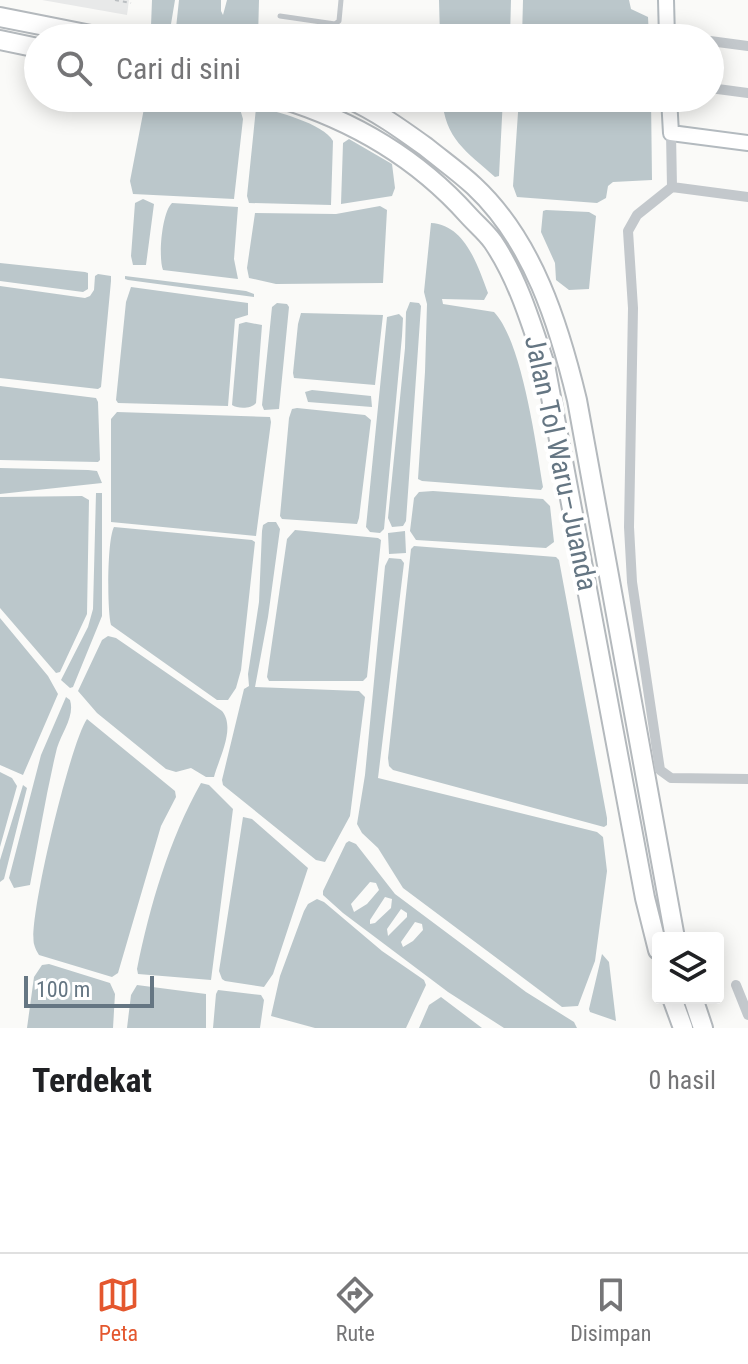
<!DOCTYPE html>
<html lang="id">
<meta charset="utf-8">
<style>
body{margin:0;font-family:"Roboto Condensed",sans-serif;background:#f6f6f6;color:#202124}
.controls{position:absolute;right:24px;bottom:24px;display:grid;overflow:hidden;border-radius:8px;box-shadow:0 4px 20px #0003}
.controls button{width:72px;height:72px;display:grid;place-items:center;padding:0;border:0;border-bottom:2px solid #e0e0e0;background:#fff;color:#202124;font:40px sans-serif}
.scale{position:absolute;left:24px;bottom:20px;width:130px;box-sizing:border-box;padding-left:8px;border:4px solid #657683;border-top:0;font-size:22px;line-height:28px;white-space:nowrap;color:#657683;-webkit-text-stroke:6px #fff;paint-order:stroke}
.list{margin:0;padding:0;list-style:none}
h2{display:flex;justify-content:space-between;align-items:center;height:104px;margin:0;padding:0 32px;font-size:34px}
h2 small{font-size:26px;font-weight:400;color:#757577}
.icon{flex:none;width:44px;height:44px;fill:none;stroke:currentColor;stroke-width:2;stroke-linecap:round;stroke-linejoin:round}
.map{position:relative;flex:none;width:748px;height:1028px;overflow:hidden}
.search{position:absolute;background:#fff;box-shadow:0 4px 20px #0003;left:24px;right:24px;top:24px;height:88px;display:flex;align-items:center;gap:20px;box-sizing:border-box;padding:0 28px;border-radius:44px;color:#757577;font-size:30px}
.sheet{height:224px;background:#fff}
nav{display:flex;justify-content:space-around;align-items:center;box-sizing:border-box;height:112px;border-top:2px solid #e0e0e0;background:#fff;font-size:22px;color:#757577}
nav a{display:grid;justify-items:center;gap:4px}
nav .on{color:#e4572e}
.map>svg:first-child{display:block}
.built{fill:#e8e9e9}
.water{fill:#bbc7cb;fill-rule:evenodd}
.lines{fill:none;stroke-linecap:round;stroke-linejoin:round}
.secondary-casing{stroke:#b3babf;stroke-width:18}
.highway-casing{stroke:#b4b9bd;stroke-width:22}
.path{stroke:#bbbfc2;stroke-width:2;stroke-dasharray:4 4;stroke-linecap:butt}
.lane{stroke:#c3c8cc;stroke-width:5}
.street{stroke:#c3c8cc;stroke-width:10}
.secondary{stroke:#fff;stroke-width:14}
.highway{stroke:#fff;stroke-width:18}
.labels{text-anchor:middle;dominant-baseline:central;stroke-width:8;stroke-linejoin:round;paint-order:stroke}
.street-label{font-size:28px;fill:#657683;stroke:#fff}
</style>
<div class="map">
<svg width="748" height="1028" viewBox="0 0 748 1028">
<rect width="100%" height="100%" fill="#fafaf8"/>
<!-- built -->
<path class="built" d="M42,0H129L127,15Z"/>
<!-- water -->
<path class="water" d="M152,0H175L170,30H158L151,26Z
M179,0H221V11L223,15L227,0H259L258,38H193L178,34L176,28Z
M439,0H511L510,38H440Z
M523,0H629L631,9L648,17L649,38H522Z
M146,98H174L240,109L243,119L234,199L133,194L130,181Z
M442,98H503L499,176L495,177C466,151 445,139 442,98Z
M519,98H651L652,180L613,182L608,186L606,198L597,203L517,197L513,186Z
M256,108C275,110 324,124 333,141L331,205L249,203L247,196Z
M349,139L392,164L395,188L392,196L341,204L343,143Z
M143,199L154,204L146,265H133L131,256L135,203Z
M172,203L238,207L234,259L238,279L163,270C158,257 162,212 172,203Z
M380,206L387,210L383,283L276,284L249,278L247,268L255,213L336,214Z
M546,210L589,212L596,216L589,289L569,290L556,280L555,263L541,232L543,211Z
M431,223C466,225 478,267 488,293L484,300L442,299L443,304L494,312C522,341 536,445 543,487L541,490L422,481L418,479L425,372L427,304L424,292Z
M0,263L85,272L88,273V289L83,292L0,281Z
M98,274L111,276V281L101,387L98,389L0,378V286L85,298L90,296L94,290L95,276Z
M125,276L246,291L254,294V297L128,280L125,279Z
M131,287L248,303V315L235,319L228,406L118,403L116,400L126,302Z
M410,302L419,303L421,306L406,521L403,526L392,527L388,518L405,348L406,312Z
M277,303L287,304L289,307L279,409L264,410L262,405L272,307Z
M301,313L383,315L375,385L294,378L293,373L298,324Z
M399,314L403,318L402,336L384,529L380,533L370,532L366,527L387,317Z
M246,322L262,325L256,403C251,409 238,409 232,405L239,324Z
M0,386L96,398L98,402L100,460L98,462L0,460Z
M312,390L371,396L372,407L308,402L305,392Z
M297,408L365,415L371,420L359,518L357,524L282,519L280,516L289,418L292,409Z
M117,412L270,417L271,422L256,536L111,522V419Z
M0,468L88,470L97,471L102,483L0,494Z
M433,491L543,499L550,506L554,542L546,548L416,540L410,531L414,498L419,492Z
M96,493H102V616L73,687L70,688L61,680L88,627L93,609Z
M82,496L89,500L87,614L60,672L56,673L0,608V497Z
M268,522H276L280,529L268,617L255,687L359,691L365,697L350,816L325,862L316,860L223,785L222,780L244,689L249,686L248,674L259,602L262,531L263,525Z
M114,527L252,540L255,542L241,670L236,688L228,700H217L111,625C107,610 107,540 114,527Z
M295,530L378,538L381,540L367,677L363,681H269L267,677L287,539Z
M405,531L406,553L389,554L388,533Z
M414,546L556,557L559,560L607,818V825L604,827L393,770L389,766L388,758L411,549Z
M389,558L401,559L404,563L378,778L597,832L603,837L607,871L595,961L578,1006L562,1007L403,888L378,848L362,833L357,824L365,775L385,566Z
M0,618L48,676L58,694L23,775L0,765Z
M108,636L116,638L222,711C236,728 219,758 214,777H206L191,768L176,772L166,769L97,713L78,691L102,640Z
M66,697L70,700C75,716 62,732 57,748C46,793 39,839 30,885L14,888L9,878L41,755Z
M87,719L175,791L176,797L161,826L118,973L112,977L39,955C37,952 35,948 34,944C28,918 71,741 87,719Z
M0,772L12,778L17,786L0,847Z
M201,783L209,785L233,809L211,980L138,974L137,969C150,905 169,840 201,783Z
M23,785L27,788L4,879L0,882V860Z
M243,817L252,819L308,868L273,974L264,987L225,981L222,979L219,971Z
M349,841L356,844L395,894L526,992L574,1022L577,1028H504L448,992L343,913L323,895V891L346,843ZM370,882L376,883L379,890L367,904L354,912L351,904ZM385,897L392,899L391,908L375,923L370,924V920ZM401,909L407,913V917L388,936L387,929ZM415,922L422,924L423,930L413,941L403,947L401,942Z
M317,899L324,902L382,951L424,980L426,985L406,1028H315L271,1016L280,976L304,911L308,904Z
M602,954L609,962L616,1021L590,1012L589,1009Z
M49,964L110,983L115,994L113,1028H27L34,977L42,965Z
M137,985L206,994V1028H127L131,995Z
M218,990L261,995L264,1000L260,1028H213L216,994Z
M441,997L482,1028H419L429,1005Z"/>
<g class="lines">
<defs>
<path id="secondary" d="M666,0L667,38
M669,98L671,133L748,143"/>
<path id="highway" d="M0,17L106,38
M0,40L38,48
M279,98C352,120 417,158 468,215C476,224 486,232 493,242C518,279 531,323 545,365L645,898L658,950
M347,98C376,111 401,129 426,147C442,160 459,172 474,186C533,241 559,325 577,400L675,938
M672,998L683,1028
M693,998L703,1028"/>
</defs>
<!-- secondary casing -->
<use href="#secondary" class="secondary-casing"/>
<!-- highway casing -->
<use href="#highway" class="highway-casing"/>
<!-- path -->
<path class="path" d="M115,0L131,3"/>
<!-- lane -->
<path class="lane" d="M280,16L335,24L339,21L341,0"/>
<!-- street -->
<path class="street" d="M667,36L689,38
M710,41L748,46
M710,88L748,93
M671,133L672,187L637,215L628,231L633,308L629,527L632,582L660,770L671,778L748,779
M672,187L748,197
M736,985L748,1015"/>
<!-- secondary -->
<use href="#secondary" class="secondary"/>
<!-- highway -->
<use href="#highway" class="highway"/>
</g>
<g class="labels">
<!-- street labels -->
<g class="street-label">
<text transform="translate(561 463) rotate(78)">Jalan Tol Waru–Juanda</text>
</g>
</g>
</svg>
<div class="controls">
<button><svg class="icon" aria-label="layers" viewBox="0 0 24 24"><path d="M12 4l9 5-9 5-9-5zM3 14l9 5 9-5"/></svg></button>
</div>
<div class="scale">100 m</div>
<div class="search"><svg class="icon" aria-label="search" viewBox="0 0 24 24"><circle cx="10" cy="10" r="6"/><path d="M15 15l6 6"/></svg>Cari di sini</div>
</div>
<section class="sheet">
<h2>Terdekat<small>0 hasil</small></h2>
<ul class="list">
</ul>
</section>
<nav>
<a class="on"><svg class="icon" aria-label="map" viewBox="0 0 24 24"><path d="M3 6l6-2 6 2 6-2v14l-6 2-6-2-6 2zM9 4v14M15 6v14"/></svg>Peta</a>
<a><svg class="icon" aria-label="directions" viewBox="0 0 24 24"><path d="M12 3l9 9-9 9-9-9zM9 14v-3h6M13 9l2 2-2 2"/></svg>Rute</a>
<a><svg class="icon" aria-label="saved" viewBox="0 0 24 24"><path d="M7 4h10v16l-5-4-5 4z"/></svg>Disimpan</a>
</nav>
